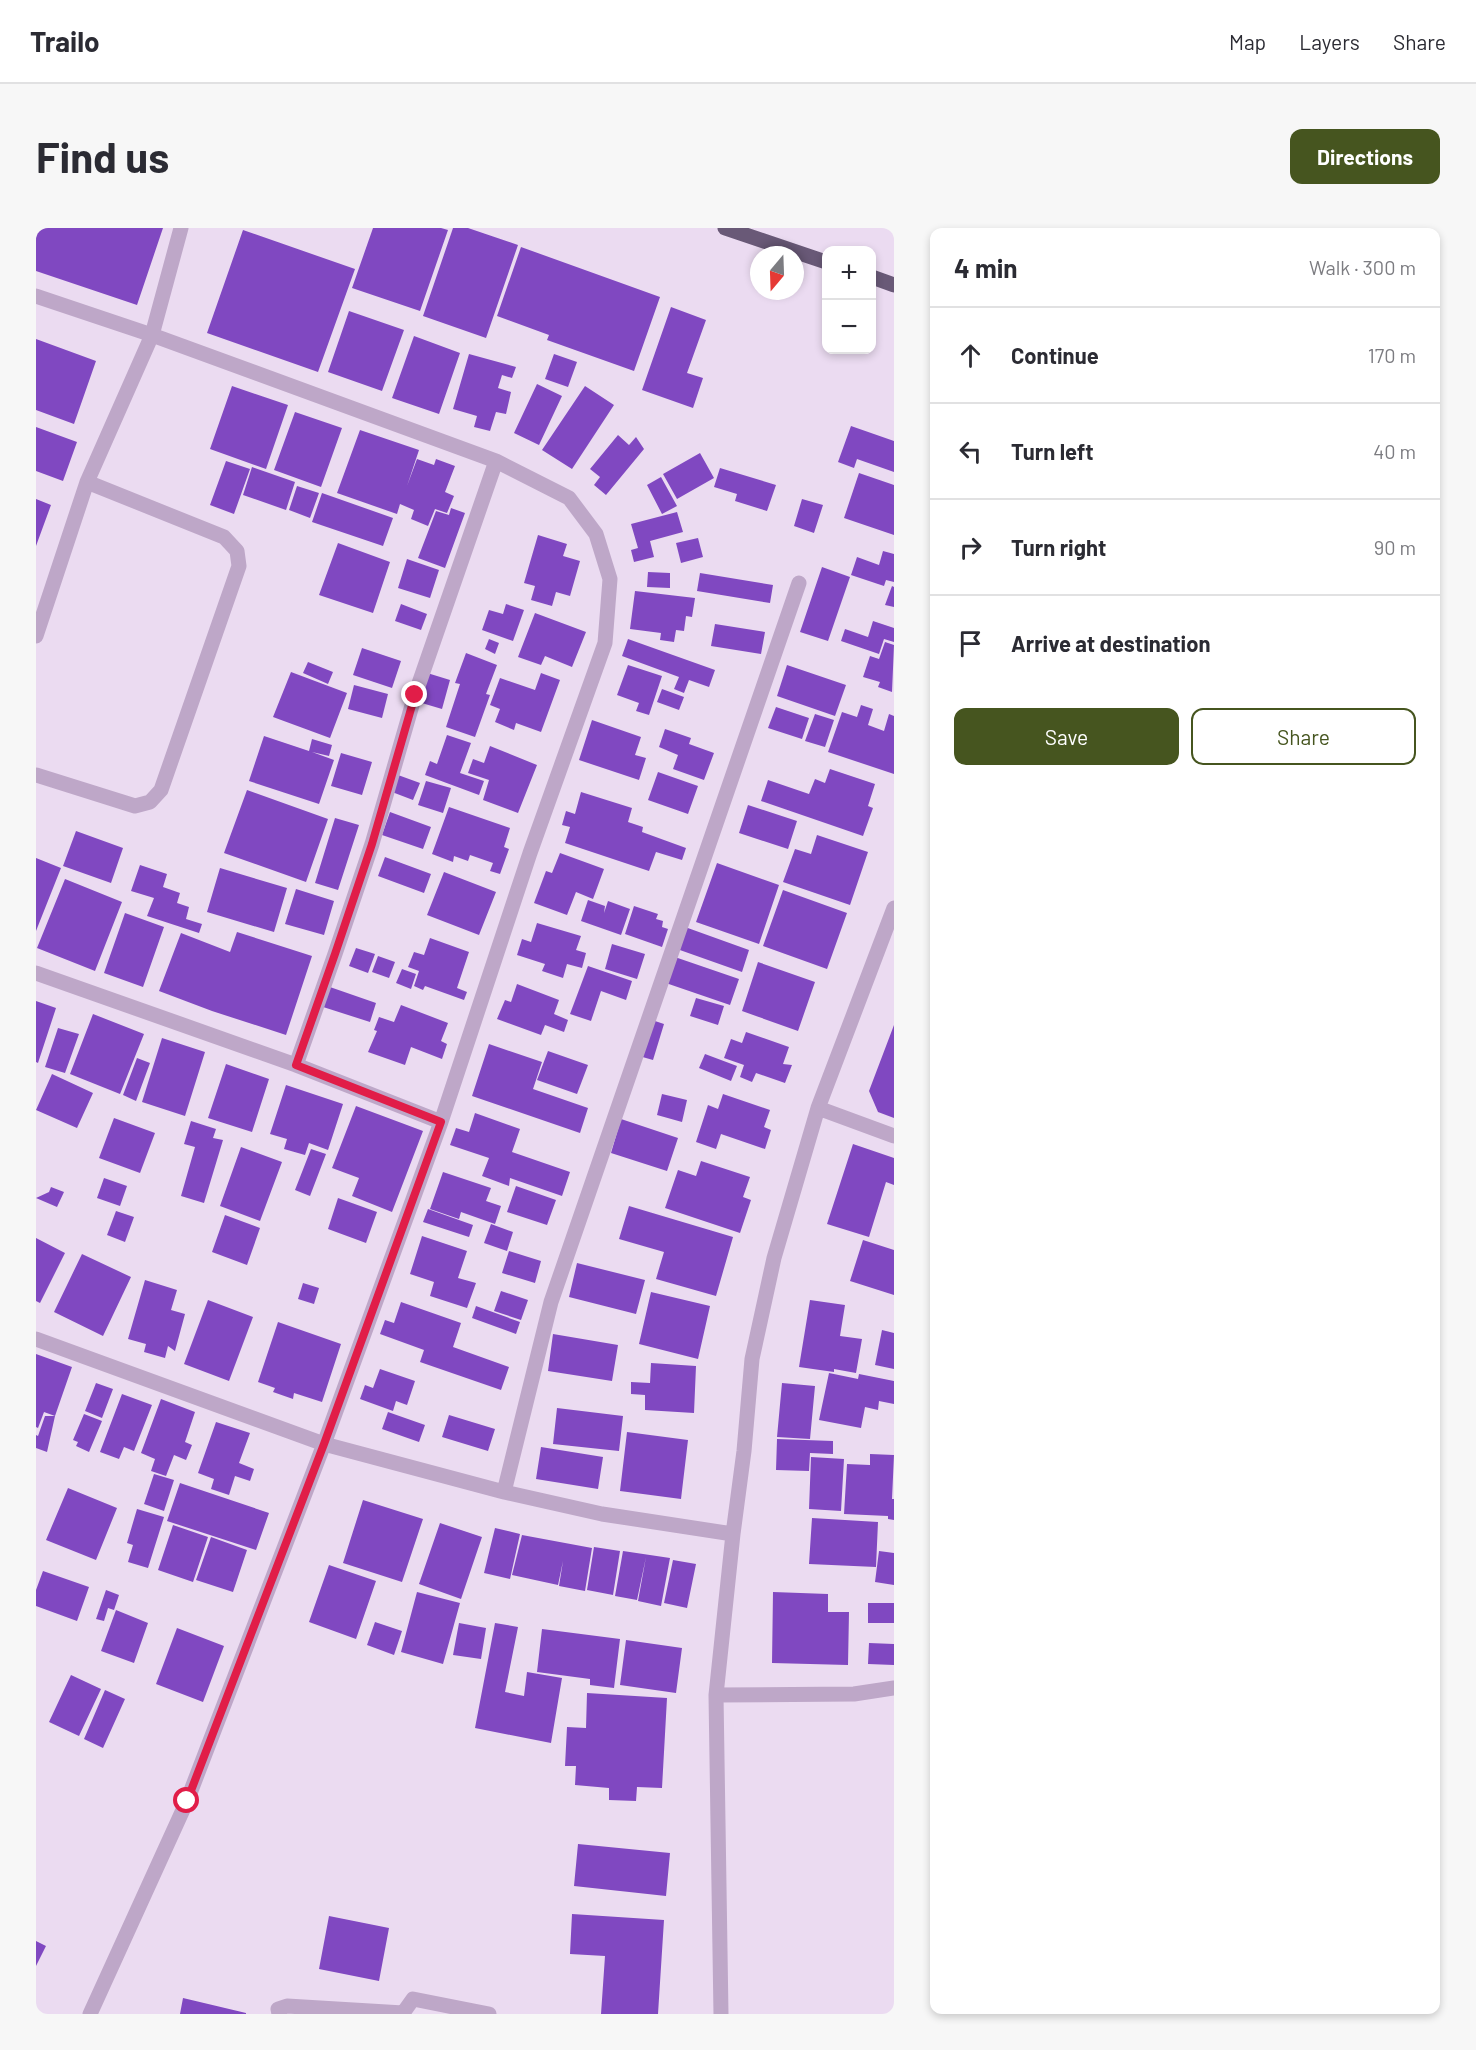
<!DOCTYPE html>
<meta charset="utf-8">
<style>
body{margin:0;font-family:Barlow,sans-serif;background:#f7f7f7;color:#2b2b33}
.controls{position:absolute;right:18px;top:18px;display:grid;overflow:hidden;border-radius:12px;box-shadow:0 3px 9px #0003}
.controls button{width:54px;height:54px;display:grid;place-items:center;padding:0;border:0;border-bottom:2px solid #e1e1e2;background:#fff;color:#2b2b33;font:30px sans-serif}
.compass{position:absolute;left:714px;top:18px;width:54px;height:54px;border-radius:50%;background:#fff;box-shadow:0 3px 9px #0003;rotate:199deg}
.stop{position:absolute;width:18px;height:18px;margin:-14px;border:4px solid #e11d48;border-radius:50%;background:#fff}
.stop.end{background:#e11d48;border-color:#fff;box-shadow:0 2px 6px #0008}
.list{margin:0;padding:0;list-style:none}
h2{display:flex;justify-content:space-between;align-items:center;height:78px;margin:0;padding:0 24px;font-size:26px}
h2 small{font-size:20px;font-weight:400;color:#7c7c81}
.list li{display:grid;grid-template-columns:39px 1fr auto;gap:18px;align-items:center;box-sizing:border-box;height:96px;padding:0 24px;border-top:2px solid #e1e1e2}
.list b{display:block;font-size:22px;white-space:nowrap}
.list em{font-size:20px;font-style:normal;color:#7c7c81}
.actions{display:flex;gap:12px;padding:18px 24px}
.actions a{flex:1;padding:14px 0;border:2px solid #46551f;border-radius:12px;text-align:center;font-size:21px;color:#46551f}
.actions .main{background:#46551f;color:#fff}
.icon{flex:none;width:33px;height:33px;fill:none;stroke:currentColor;stroke-width:2;stroke-linecap:round;stroke-linejoin:round}
.map{position:relative;flex:none;width:858px;height:1786px;overflow:hidden;border-radius:12px}
header{display:flex;align-items:center;gap:36px;box-sizing:border-box;height:84px;padding:0 30px;background:#fff;border-bottom:2px solid #e1e1e2}
header strong{font-size:28px}
nav{display:flex;gap:33px;margin-inline-start:auto;font-size:21px}
.intro{display:flex;align-items:center;justify-content:space-between;box-sizing:border-box;height:144px;padding:0 36px}
h1{margin:0;font-size:42px}
.button{padding:15px 27px;border-radius:12px;background:#46551f;color:#fff;font-size:21px;font-weight:700}
main{display:flex;gap:36px;padding:0 36px}
aside{flex:1;background:#fff;border-radius:12px;box-shadow:0 3px 9px #0003}
.map>svg:first-child{display:block}
.building{fill:#8048c1}
.lines{fill:none;stroke-linecap:round;stroke-linejoin:round}
.minor{stroke:#bea7c8;stroke-width:15}
.primary{stroke:#695977;stroke-width:15}
.route{stroke:#e11d48;stroke-width:8}
</style>
<header>
<strong>Trailo</strong>
<nav><a>Map</a><a>Layers</a><a>Share</a></nav>
</header>
<div class="intro"><h1>Find us</h1><a class="button">Directions</a></div>
<main>
<div class="map">
<svg width="858" height="1786" viewBox="0 0 858 1786">
<rect width="100%" height="100%" fill="#ebdbf1"/>
<!-- building -->
<path class="building" d="M0,0H127L101,77L0,43Z
M337,0H405L412,2L384,83L316,60Z
M417,0H432L482,17L450,110L387,88Z
M207,2L319,41L282,144L171,105Z
M485,19L624,69L598,143L511,112L513,107L461,88Z
M635,79L670,92L651,145L667,150L657,180L606,162Z
M313,83L368,102L346,163L292,144Z
M378,108L424,125L403,186L356,170Z
M0,111L60,133L38,196L0,182Z
M433,126L480,139L476,150L466,147L462,160L475,164L470,186L460,184L454,203L438,199L441,188L417,181Z
M518,126L541,134L532,159L509,151Z
M501,156L526,168L503,217L478,205Z
M196,158L252,177L230,241L174,221Z
M549,158L578,177L536,241L506,222Z
M259,184L306,200L285,259L238,242Z
M815,198L858,213V244L821,231L818,240L802,234Z
M0,199L41,214L27,253L0,243Z
M324,202L383,222L371,258L381,231L398,237L400,231L419,238L409,264L418,268L411,285L399,281L392,298L375,291L378,282L364,276L361,286L301,265Z
M582,207L593,217L600,209L608,221L570,267L558,257L564,249L554,241Z
M664,225L678,250L641,271L627,246Z
M190,233L214,241L198,286L174,277Z
M216,239L259,254L250,282L207,267Z
M684,240L740,257L731,283L699,273L701,266L678,259Z
M823,245L858,257V307L808,290Z
M625,249L641,278L626,286L611,257Z
M261,258L283,265L274,290L253,282Z
M286,265L357,290L347,318L276,294Z
M0,271L15,277L0,318Z
M766,271L787,277L778,305L758,298Z
M415,280L429,285L409,340L382,330L400,283L413,287Z
M641,284L647,304L614,313L618,329L598,334L595,322L602,320L595,296Z
M502,307L531,316L527,328L544,333L534,368L520,364L516,378L495,372L499,358L488,355Z
M662,310L667,329L645,335L640,315Z
M302,315L354,334L337,385L283,367Z
M847,323L858,326V354L850,352L848,358L815,347L821,329L843,337Z
M371,331L403,342L394,370L362,360Z
M786,339L814,349L792,413L764,404Z
M612,344L634,345V360L611,359Z
M664,345L737,357L734,375L661,363Z
M856,358L858,359V379L849,377Z
M599,363L659,370L656,389L650,388L648,403L640,402L638,414L624,412L625,405L594,401Z
M365,376L391,386L385,402L359,393Z
M470,376L488,382L477,413L446,402L453,382L467,386Z
M499,385L550,404L536,439L509,428L505,437L482,429Z
M837,393L858,400V414L848,411L843,426L805,413L809,401L832,409Z
M679,396L729,404L725,426L675,418Z
M453,411L463,415L459,426L449,421Z
M592,411L679,442L673,459L653,452L648,465L638,461L643,449L586,428Z
M849,414L858,417L856,464L842,459L844,454L827,449L834,428L843,431Z
M326,420L365,433L356,460L317,447Z
M430,425L461,437L450,466L454,467L439,509L410,499L424,456L419,455Z
M272,434L297,444L292,456L267,445Z
M592,437L626,448L613,487L600,483L603,475L581,467Z
M751,437L810,457L799,488L741,468Z
M255,444L311,465L294,510L237,489Z
M388,444L414,452L406,481L379,473Z
M505,445L524,452L505,504L480,495L478,502L459,494L464,481L454,477L464,450L499,462Z
M318,457L352,466L346,490L312,481Z
M626,461L648,469L643,482L621,474Z
M825,477L837,481L832,497L848,503L853,486L858,488V546L792,524L806,484L821,489Z
M740,479L773,490L766,511L732,500Z
M779,486L798,492L789,519L769,513Z
M556,492L605,509L599,527L610,530L603,552L543,532Z
M629,501L655,510L653,516L678,525L668,552L637,541L642,527L623,519Z
M411,507L435,515L424,545L448,553L443,567L389,547L394,533L401,536Z
M228,508L273,523L276,511L296,517L293,528L276,524L298,532L283,576L213,553Z
M454,518L501,537L482,585L447,572L453,552L432,545L437,531L448,535Z
M305,525L336,534L326,567L295,558Z
M794,541L839,556L832,578L837,580L827,608L725,573L732,552L773,566L779,551L789,555Z
M622,544L662,558L652,586L612,572Z
M362,547L384,555L377,572L356,564Z
M390,553L415,560L407,585L382,577Z
M211,562L292,591L270,654L188,625Z
M545,564L596,580L592,594L607,599L606,604L650,620L646,632L620,624L613,643L529,615L534,599L526,597L530,583L539,586Z
M712,577L761,593L752,621L703,605Z
M413,579L474,600L468,619L473,621L464,646L454,643L457,635L434,627L432,633L418,628L417,634L396,626Z
M354,584L395,599L387,621L346,607Z
M299,590L323,597L302,662L279,655Z
M40,603L87,620L75,655L27,638Z
M781,607L832,624L814,677L747,654L759,621L775,626Z
M524,625L568,641L557,671L540,664L531,687L498,675L510,643L516,645Z
M349,629L395,646L388,665L342,648Z
M0,630L25,640L0,703Z
M681,635L743,657L723,716L660,694Z
M104,637L131,646L127,659L144,665L141,675L153,679L150,691L166,696L163,705L111,688L118,670L95,663Z
M184,640L251,660L238,704L171,684Z
M408,644L460,664L443,707L391,687Z
M29,651L86,674L59,743L1,720Z
M260,661L298,673L288,707L249,696Z
M747,662L811,685L791,741L727,718Z
M552,672L569,678L568,685L572,673L594,681L585,707L545,693Z
M598,678L622,686L620,691L627,693L626,699L632,701L626,719L589,706Z
M89,685L128,699L107,759L68,745Z
M501,695L545,708L540,722L550,725L546,740L531,736L527,750L506,743L509,736L481,727L486,711L495,714Z
M649,699L713,722L706,744L641,721Z
M201,704L276,728L250,807L176,783L123,763L145,705L194,724Z
M394,710L433,724L421,760L431,764L428,772L389,758L387,762L378,758L383,743L372,739L378,724L388,727Z
M576,716L609,726L601,751L569,741Z
M320,720L339,726L332,745L313,738Z
M633,727L703,751L694,777L624,753Z
M342,728L359,734L353,750L336,744Z
M722,734L779,754L762,803L706,783Z
M552,738L596,753L590,772L565,763L555,793L534,786Z
M366,741L380,746L375,761L360,755Z
M481,756L523,772L518,786L532,792L528,804L509,797L505,807L461,791L469,772L475,774Z
M291,758L340,775L334,794L284,778Z
M660,770L688,778L682,797L654,788Z
M0,773L20,780L2,835L0,834Z
M365,777L412,795L405,813L411,816L406,831L375,819L369,837L332,824L341,803L338,802L343,789L358,794Z
M57,786L108,806L84,866L34,846Z
M607,789L628,796L617,832L596,826Z
M858,797V890L842,884L833,863Z
M22,800L43,806L29,845L9,839Z
M710,804L753,819L747,836L756,837L749,855L720,845L716,854L704,849L708,837L688,830L695,811L706,815Z
M126,810L169,824L149,888L106,874Z
M453,816L506,834L497,861L552,880L544,905L436,868Z
M512,823L552,837L541,866L501,852Z
M669,826L701,838L695,853L663,840Z
M101,830L114,835L100,873L87,867Z
M190,836L233,851L216,904L172,890Z
M16,846L57,865L41,900L0,882Z
M250,857L307,876L292,922L273,915L269,927L248,921L251,911L234,906Z
M626,866L651,872L646,894L621,887Z
M687,866L734,882L728,899L735,902L729,921L685,906L680,921L660,914L672,877L682,881Z
M320,878L387,903L356,984L316,968L323,950L296,940Z
M439,885L484,901L476,924L534,944L526,968L474,950L473,958L446,948L453,930L414,917L420,900L433,904Z
M78,890L119,905L104,945L63,930Z
M585,891L642,910L631,943L575,925Z
M155,893L180,901L177,910L187,912L168,975L145,968L159,919L148,916Z
M817,916L858,930V957L850,954L833,1009L791,996Z
M205,919L246,934L224,993L184,978Z
M275,921L290,926L274,968L259,962Z
M665,933L714,949L707,969L715,972L704,1005L629,980L642,942L660,948Z
M407,944L455,960L450,973L465,978L459,996L425,984L423,991L394,981Z
M68,950L91,958L84,978L61,970Z
M480,958L520,972L511,997L471,984Z
M15,959L28,964L21,979L0,970L13,964Z
M302,970L341,984L330,1015L292,1001Z
M593,978L697,1009L680,1068L620,1051L628,1024L583,1011Z
M392,981L437,997L433,1009L387,994Z
M80,983L98,989L89,1014L71,1007Z
M189,987L224,1000L211,1037L176,1024Z
M455,996L477,1004L471,1023L448,1015Z
M386,1008L431,1023L422,1050L440,1055L431,1080L394,1068L398,1054L374,1046Z
M0,1010L29,1025L4,1075L0,1073Z
M827,1012L858,1022V1067L814,1053Z
M473,1023L505,1033L499,1055L466,1045Z
M46,1026L95,1049L67,1108L18,1084Z
M541,1035L609,1052L600,1086L533,1069Z
M109,1052L141,1062L135,1082L149,1086L139,1123L132,1118L129,1130L108,1124L110,1116L92,1111Z
M267,1055L283,1060L278,1076L262,1071Z
M465,1063L492,1072L485,1092L458,1083Z
M615,1064L674,1078L662,1131L603,1116Z
M172,1072L217,1089L193,1153L148,1136Z
M774,1072L809,1077L804,1108L826,1111L820,1145L798,1141V1144L763,1139Z
M365,1074L425,1095L417,1119L473,1139L465,1162L384,1134L388,1122L344,1106L349,1092L358,1095Z
M440,1078L484,1094L480,1106L436,1090Z
M242,1094L305,1116L286,1174L258,1165L257,1171L237,1164L239,1160L222,1154Z
M846,1102L858,1105V1141L839,1137Z
M517,1106L582,1117L576,1153L512,1143Z
M0,1126L36,1139L19,1188L8,1184L2,1200L0,1199Z
M615,1135L660,1138L658,1185L609,1182V1167L595,1166V1154L614,1155Z
M344,1141L379,1153L371,1177L360,1173L357,1183L324,1171L329,1157L337,1160Z
M793,1145L822,1151L823,1146L858,1153V1176L843,1173L842,1182L829,1179L825,1200L783,1192Z
M60,1155L77,1161L66,1190L49,1183Z
M746,1155L779,1158L774,1211L741,1209Z
M86,1166L116,1177L98,1223L88,1219L83,1231L64,1224Z
M125,1171L159,1184L149,1214L156,1217L150,1232L138,1227L130,1248L115,1243L119,1231L105,1225Z
M521,1180L587,1188L583,1223L517,1216Z
M352,1184L389,1197L383,1214L346,1201Z
M48,1186L66,1193L53,1224L40,1218L42,1214L37,1212Z
M413,1187L459,1201L452,1223L406,1209Z
M9,1188H19L11,1224L0,1220V1207L2,1208Z
M180,1194L214,1205L203,1235L218,1241L214,1253L199,1248L193,1267L175,1261L178,1251L162,1245Z
M591,1204L652,1212L645,1271L584,1263Z
M741,1211L797,1213V1226L774,1225L773,1243L740,1242Z
M505,1219L567,1229L562,1261L500,1251Z
M834,1226L858,1227L856,1271H858V1292L852,1291V1288L808,1286L811,1236L834,1237Z
M775,1229L808,1231L805,1283L773,1281Z
M118,1246L138,1252L128,1283L108,1276Z
M144,1255L233,1285L220,1322L131,1293Z
M32,1260L81,1280L60,1332L10,1312Z
M327,1272L387,1291L366,1354L307,1335Z
M101,1281L128,1289L112,1340L92,1334L97,1317L91,1315Z
M776,1290L842,1294L840,1339L773,1336Z
M404,1295L446,1309L425,1371L383,1356Z
M137,1297L172,1309L157,1354L122,1342Z
M459,1300L484,1306L474,1351L448,1345Z
M486,1307L556,1320L549,1363L523,1358L527,1333L522,1357L476,1347Z
M175,1309L211,1322L197,1364L160,1352Z
M558,1319L584,1323L577,1367L551,1362Z
M587,1323L634,1330L625,1378L602,1373L610,1329L601,1372L579,1368Z
M843,1323L858,1325V1357L839,1354Z
M637,1332L660,1336L651,1380L628,1375Z
M293,1337L340,1353L320,1411L273,1394Z
M7,1343L53,1359L41,1393L0,1378V1362Z
M70,1362L83,1367L78,1382L72,1380L68,1393L60,1391Z
M381,1364L424,1375L407,1436L365,1424Z
M737,1364L792,1366V1384H813L812,1437L736,1435Z
M832,1375H858V1395H832Z
M80,1382L112,1395L98,1435L65,1423Z
M339,1394L366,1403L358,1427L331,1417Z
M423,1395L450,1400L445,1431L417,1427Z
M459,1395L482,1399L469,1464L488,1468L491,1444L526,1450L515,1515L439,1500Z
M141,1400L188,1418L167,1474L120,1456Z
M506,1401L584,1411L578,1460L554,1457V1451L501,1444Z
M590,1412L646,1420L640,1465L584,1457Z
M833,1415L858,1416V1437L832,1436Z
M35,1447L65,1461L43,1508L13,1494Z
M69,1462L89,1471L67,1520L48,1511Z
M551,1465L631,1470L626,1560L601,1559L600,1573L573,1572V1560L539,1557L540,1538H529L531,1499L550,1500Z
M542,1616L634,1625L630,1668L538,1658Z
M536,1686L628,1692L622,1786H565L569,1728L534,1726Z
M293,1688L353,1700L343,1753L283,1741Z
M0,1713L10,1718L0,1738Z
M147,1770L210,1785V1786H144Z"/>
<g class="lines">
<!-- minor -->
<path class="minor" d="M0,68L116,107L460,233L533,270L560,306L574,351L569,415L494,625L405,894L288,1216L151,1573L54,1786
M0,408L51,254L116,107L145,0
M0,547L99,578L114,574L125,562L203,338L201,323L188,309L51,254
M0,745L260,837L405,894
M260,837L299,726L336,616L379,467L460,233
M782,880L858,908
M0,1111L288,1216L468,1264L566,1286L697,1306
M468,1264L515,1074L763,355
M680,1467L818,1466L858,1460
M243,1786L242,1781L251,1778L367,1785L377,1771L453,1786
M685,1786L680,1467L697,1306L708,1223L716,1131L738,1030L782,880L858,680"/>
<!-- primary -->
<path class="primary" d="M689,0L790,34
M836,49L858,57"/>
</g>
<g class="lines">
<!-- route -->
<path class="route" d="M151,1573L288,1216L405,894L260,837L299,726L336,616L379,467"/>
</g>
</svg>
<div class="controls">
<button>+</button>
<button>−</button>
</div>
<svg class="compass" viewBox="-18 -18 36 36"><path d="M0-13l5 13h-10z" fill="#e53935"/><path d="M0 13l5-13h-10z" fill="#7c7c81"/></svg>
<div class="stop" style="left:151px;top:1573px"></div>
<div class="stop end" style="left:379px;top:467px"></div>
</div>
<aside>
<h2>4 min<small>Walk · 300 m</small></h2>
<ul class="list">
<li><svg class="icon" aria-label="ahead" viewBox="0 0 24 24"><path d="M12 20V5M6 11l6-6 6 6"/></svg><div><b>Continue</b></div><em>170 m</em></li>
<li><svg class="icon" aria-label="left" viewBox="0 0 24 24"><path d="M17 20v-9H6M10 6l-5 5 5 5"/></svg><div><b>Turn left</b></div><em>40 m</em></li>
<li><svg class="icon" aria-label="right" viewBox="0 0 24 24"><path d="M7 20v-9h11M14 6l5 5-5 5"/></svg><div><b>Turn right</b></div><em>90 m</em></li>
<li><svg class="icon" aria-label="arrive" viewBox="0 0 24 24"><path d="M6 21V4h12l-3 4 3 4H6"/></svg><div><b>Arrive at destination</b></div></li>
</ul>
<div class="actions"><a class="main">Save</a><a>Share</a></div>
</aside>
</main>
